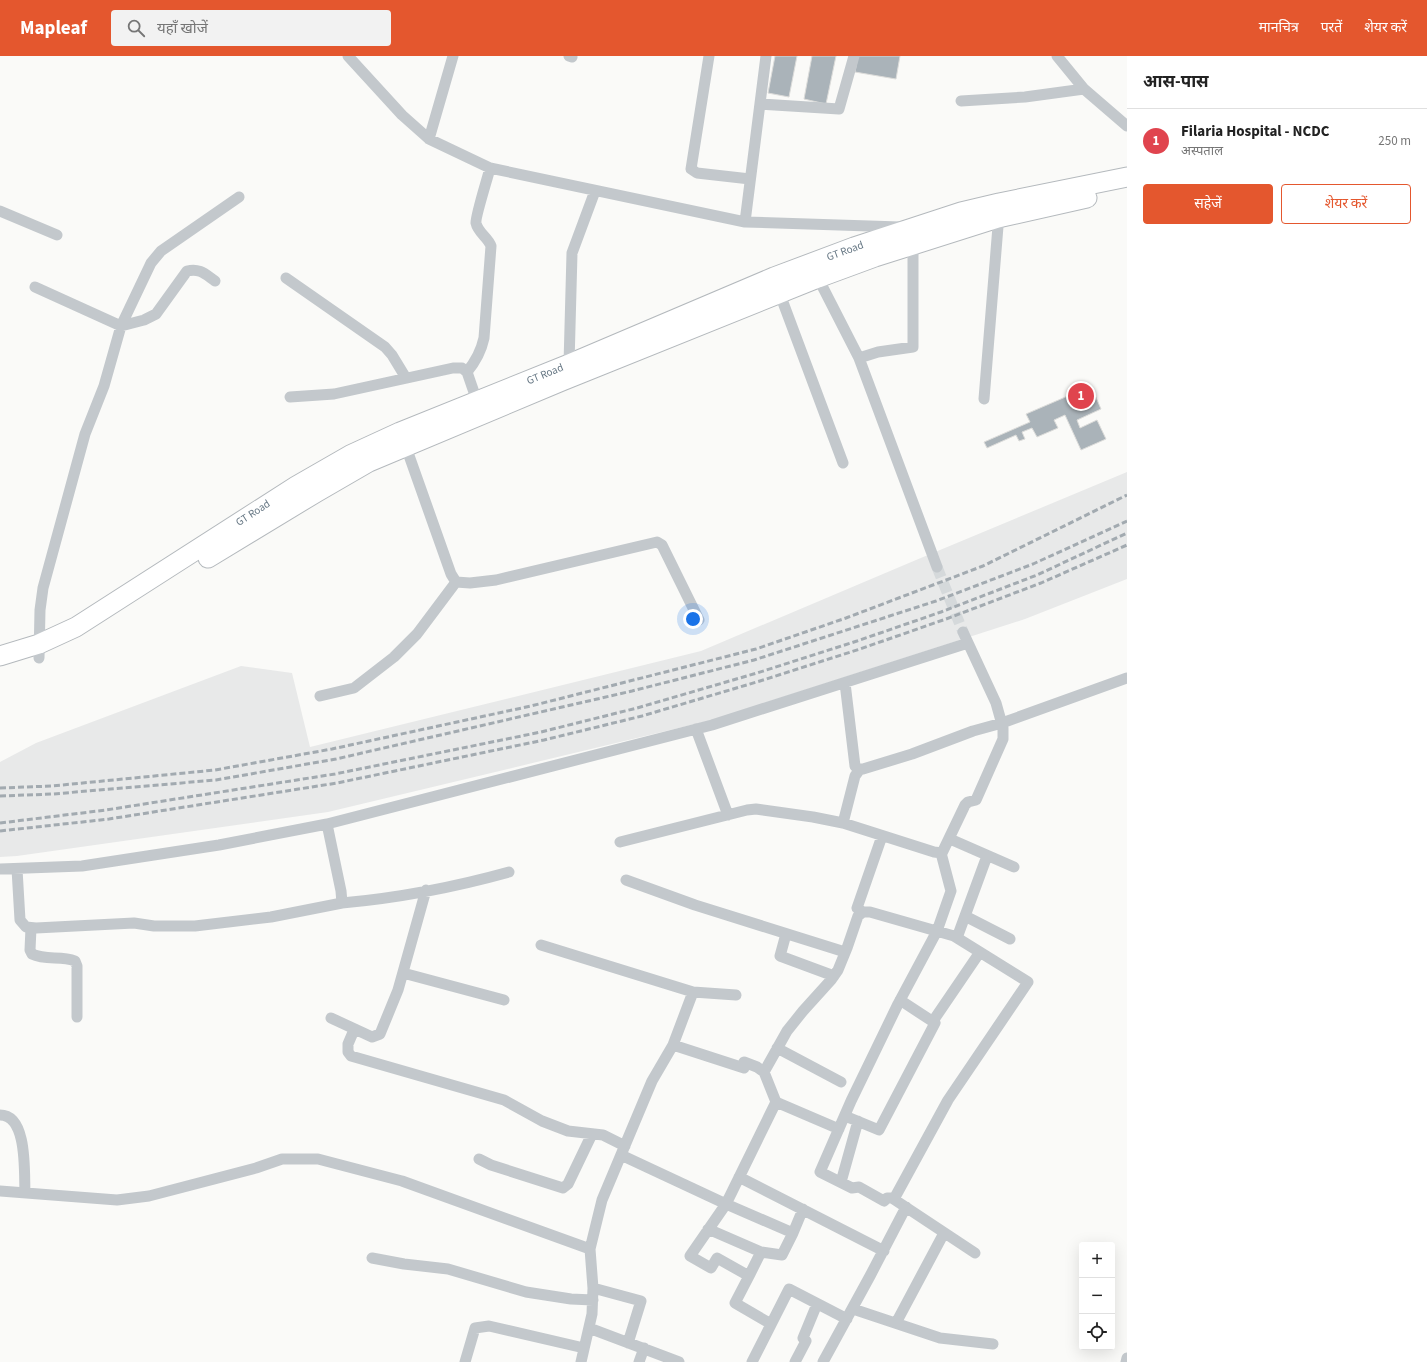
<!DOCTYPE html>
<html lang="hi">
<meta charset="utf-8">
<style>
body{margin:0;font-family:"Source Sans 3","Noto Sans Devanagari",sans-serif;background:#f2f2f2;color:#222}
.controls{position:absolute;right:12px;bottom:12px;display:grid;overflow:hidden;border-radius:4px;box-shadow:0 4px 16px #0002}
.controls button{width:36px;height:36px;display:grid;place-items:center;padding:0;border:0;border-bottom:1px solid #e0e0e0;background:#fff;color:#222;font:20px sans-serif}
.you{position:absolute;left:693px;top:563px;width:14px;height:14px;margin:-10px;border:3px solid #fff;border-radius:50%;background:#1a73e8;box-shadow:0 0 0 6px #1a73e833}
.badge{display:grid;place-items:center;width:26px;height:26px;border-radius:50%;background:#e4572e;color:#fff;font-size:13px;font-weight:700}
.pin{position:absolute;translate:-50% -50%;border:2px solid #fff;box-shadow:0 1px 4px #0006}
.list{margin:0;padding:0;list-style:none}
h2{display:flex;justify-content:space-between;align-items:center;height:52px;margin:0;padding:0 16px;font-size:17px}
h2 small{font-size:13px;font-weight:400;color:#767676}
.list li{display:grid;grid-template-columns:26px 1fr auto;gap:12px;align-items:center;box-sizing:border-box;height:64px;padding:0 16px;border-top:1px solid #e0e0e0}
.list b{display:block;font-size:15px;white-space:nowrap}
.list p{margin:0;font-size:13px;white-space:nowrap;color:#767676}
.list em{font-size:13px;font-style:normal;color:#767676}
.actions{display:flex;gap:8px;padding:12px 16px}
.actions a{flex:1;padding:9px 0;border:1px solid #e4572e;border-radius:4px;text-align:center;font-size:14px;color:#e4572e}
.actions .main{background:#e4572e;color:#fff}
.icon{flex:none;width:22px;height:22px;fill:none;stroke:currentColor;stroke-width:2;stroke-linecap:round;stroke-linejoin:round}
.map{position:relative;flex:none;width:1127px;height:1306px;overflow:hidden}
header{display:flex;align-items:center;gap:24px;box-sizing:border-box;height:56px;padding:0 20px;background:#e4572e;color:#fff}
header strong{font-size:19px}
nav{display:flex;gap:22px;margin-inline-start:auto;font-size:14px}
.search{width:280px;height:36px;background:#f2f2f2;display:flex;align-items:center;gap:10px;box-sizing:border-box;padding:0 14px;border-radius:4px;color:#767676;font-size:15px}
main{display:flex}
aside{flex:1;background:#fff}
.map>svg:first-child{display:block}
.built{fill:#e8e9e9}
.building{fill:#aab3b9;stroke:#dcdcda}
.lines{fill:none;stroke-linecap:round;stroke-linejoin:round}
.minor-tunnel{stroke:#d5d9db;stroke-width:11;stroke-dasharray:11 5.5;stroke-linecap:butt}
.trunk-casing{stroke:#b4b9bd;stroke-width:21}
.minor{stroke:#c3c8cc;stroke-width:11}
.trunk{stroke:#fff;stroke-width:19}
.rail{stroke:#a2aab0;stroke-width:3;stroke-dasharray:6 3;stroke-linecap:butt}
.labels{text-anchor:middle;dominant-baseline:central;stroke-width:4;stroke-linejoin:round;paint-order:stroke}
.street-label{font-size:11px;fill:#657683;stroke:#fff}
</style>
<header>
<strong>Mapleaf</strong>
<div class="search"><svg class="icon" aria-label="search" viewBox="0 0 24 24"><circle cx="10" cy="10" r="6"/><path d="M15 15l6 6"/></svg>यहाँ खोजें</div>
<nav><a>मानचित्र</a><a>परतें</a><a>शेयर करें</a></nav>
</header>
<main>
<div class="map">
<svg width="1127" height="1306" viewBox="0 0 1127 1306">
<rect width="100%" height="100%" fill="#fafaf8"/>
<!-- built -->
<path class="built" d="M1127,416V523L1025,563L712,664L328,756L17,800L0,801V706L36,687L241,610L292,617L310,691L701,595L916,504Z"/>
<!-- building -->
<path class="building" d="M775,0H797L789,41L768,37Z
M812,0H836L826,48L804,43Z
M858,0H900L896,23L855,16Z
M1091,330L1101,353L1077,364L1080,372L1097,364L1106,383L1081,394L1065,359L1054,364L1058,372L1037,381L1032,372L1022,376L1025,383L1019,385L1016,379L987,392L984,386L1030,366L1026,358Z"/>
<g class="lines">
<!-- minor-tunnel -->
<path class="minor-tunnel" d="M937,511L963,576"/>
<defs>
<path id="trunk" d="M208,502L317,436L369,406L562,325L818,222L875,201L998,162L1087,142
M0,600L39,588L76,571L296,430L350,399L400,376L569,308L774,221L854,191L961,156L999,147L1127,121"/>
</defs>
<!-- trunk casing -->
<use href="#trunk" class="trunk-casing"/>
<!-- minor -->
<path class="minor" d="M348,0L402,59L429,83L490,112L745,166L900,171
M569,0L572,1
M709,0L691,113L697,117L750,123
M1057,0L1084,33L1127,70
M961,45L1025,41L1084,33
M760,48L839,53L854,0
M429,83L453,0
M0,155L57,179
M745,166L766,0
M816,218L859,302L937,511
M286,222L385,291L392,299L406,322
M35,231L121,270L144,264L156,258L187,215C200,212 205,218 215,225
M778,233L843,407
M859,302L878,296L913,291V189
M569,308L572,197L595,135
M467,316C476,305 481,296 484,282L491,190C488,181 478,177 476,167C475,161 488,121 490,112
M290,341L334,338L453,312H462L467,316L477,345
M984,343L999,158
M406,391L451,518L456,526L470,527L496,524L657,486L662,489L699,564
M39,602L40,554L43,532L85,378L104,330L121,270L151,207L161,195L239,141
M845,627L855,710L858,713H863L912,698L973,675L1002,667L1127,622
M320,640L354,632L394,601L417,578L456,526
M696,673L728,759
M843,767L855,720L860,713
M327,768L341,835L342,847C397,842 455,831 509,816
M882,780L857,852L863,856H870L954,880L1028,926L948,1044L894,1143
M950,783L1014,811
M620,786L747,754L756,753L813,761L843,767L934,796L942,797L965,749L968,746L976,744L1003,683V672L996,647L963,576
M941,797L951,835L937,875L898,948L851,1045L820,1116L852,1132L859,1131L884,1145L887,1142H892L975,1197
M0,813L82,810L219,789L327,768L712,669L968,587
M17,813L20,864L26,871L36,872L134,867L154,870H195L271,861L342,847
M626,824L695,849L845,896
M965,860L1010,883
M31,872L30,894L32,898C46,905 61,899 75,905L77,910V961
M786,878L780,900L834,920
M954,880L958,879L987,800
M541,889L693,936
M403,917L504,944
M331,962L372,981L380,978L398,934L426,834
M933,965L980,896
M354,974L348,988V996L351,1000L504,1044L542,1065L568,1075L603,1079L625,1090
M673,989L744,1012V1006L757,1011L764,1016L787,975L803,955L831,924L838,914L847,892L858,860L863,856
M777,992L841,1026
M764,1016L776,1046L726,1148L690,1200L711,1212L717,1202L749,1220L735,1247L771,1268
M776,1046L839,1073
M0,1059C28,1059 24,1117 25,1137
M845,1060L879,1074L935,967L900,944
M621,1099L726,1148L793,1177L803,1153
M479,1103L491,1109L563,1132L568,1128L592,1078
M739,1121L884,1195
M841,1126L858,1065
M0,1135L117,1144L149,1140L256,1112L282,1103H318L402,1125L590,1193
M708,1173L761,1196L749,1220
M761,1196L782,1199L793,1177
M372,1202L404,1208L448,1213L526,1236L571,1243L593,1244
M593,1232L641,1245L628,1287
M853,1253L940,1282L993,1288
M896,1267L944,1177
M589,1272L679,1306
M465,1306L475,1272L489,1270L584,1292
M581,1306L592,1258L593,1232L590,1193L602,1144L652,1025L673,989L693,936L736,939
M639,1306L644,1292
M752,1306L789,1233L847,1263
M795,1306L806,1285L803,1282L817,1248
M823,1306L870,1220L906,1151
M1126,1306L1127,1302"/>
<!-- trunk -->
<use href="#trunk" class="trunk"/>
<!-- rail -->
<path class="rail" d="M0,732L52,730L215,714L332,693L531,650L756,593L846,562L983,510L1127,439
M0,740L53,738L216,724L336,703L632,635L754,604L936,545L1033,508L1127,465
M0,767L106,754L335,718L541,676L637,652L757,617L857,585L941,556L1037,519L1127,477
M0,775L109,763L337,727L544,684L642,660L760,625L860,593L946,563L1041,527L1127,489"/>
</g>
<g class="labels">
<!-- street labels -->
<g class="street-label">
<text transform="translate(845 195) rotate(-20)">GT Road</text>
<text transform="translate(545 318) rotate(-22)">GT Road</text>
<text transform="translate(253 457) rotate(-33)">GT Road</text>
</g>
</g>
</svg>
<div class="controls">
<button>+</button>
<button>−</button>
<button><svg class="icon" aria-label="locate" viewBox="0 0 24 24"><circle cx="12" cy="12" r="6"/><path d="M12 2v4M12 18v4M2 12h4M18 12h4"/></svg></button>
</div>
<div class="you"></div>
<div class="pin badge" style="left:1081px;top:340px;background:#e0444e">1</div>
</div>
<aside>
<h2>आस-पास<small></small></h2>
<ul class="list">
<li><span class="badge" style="background:#e0444e">1</span><div><b>Filaria Hospital - NCDC</b><p>अस्पताल</p></div><em>250 m</em></li>
</ul>
<div class="actions"><a class="main">सहेजें</a><a>शेयर करें</a></div>
</aside>
</main>
